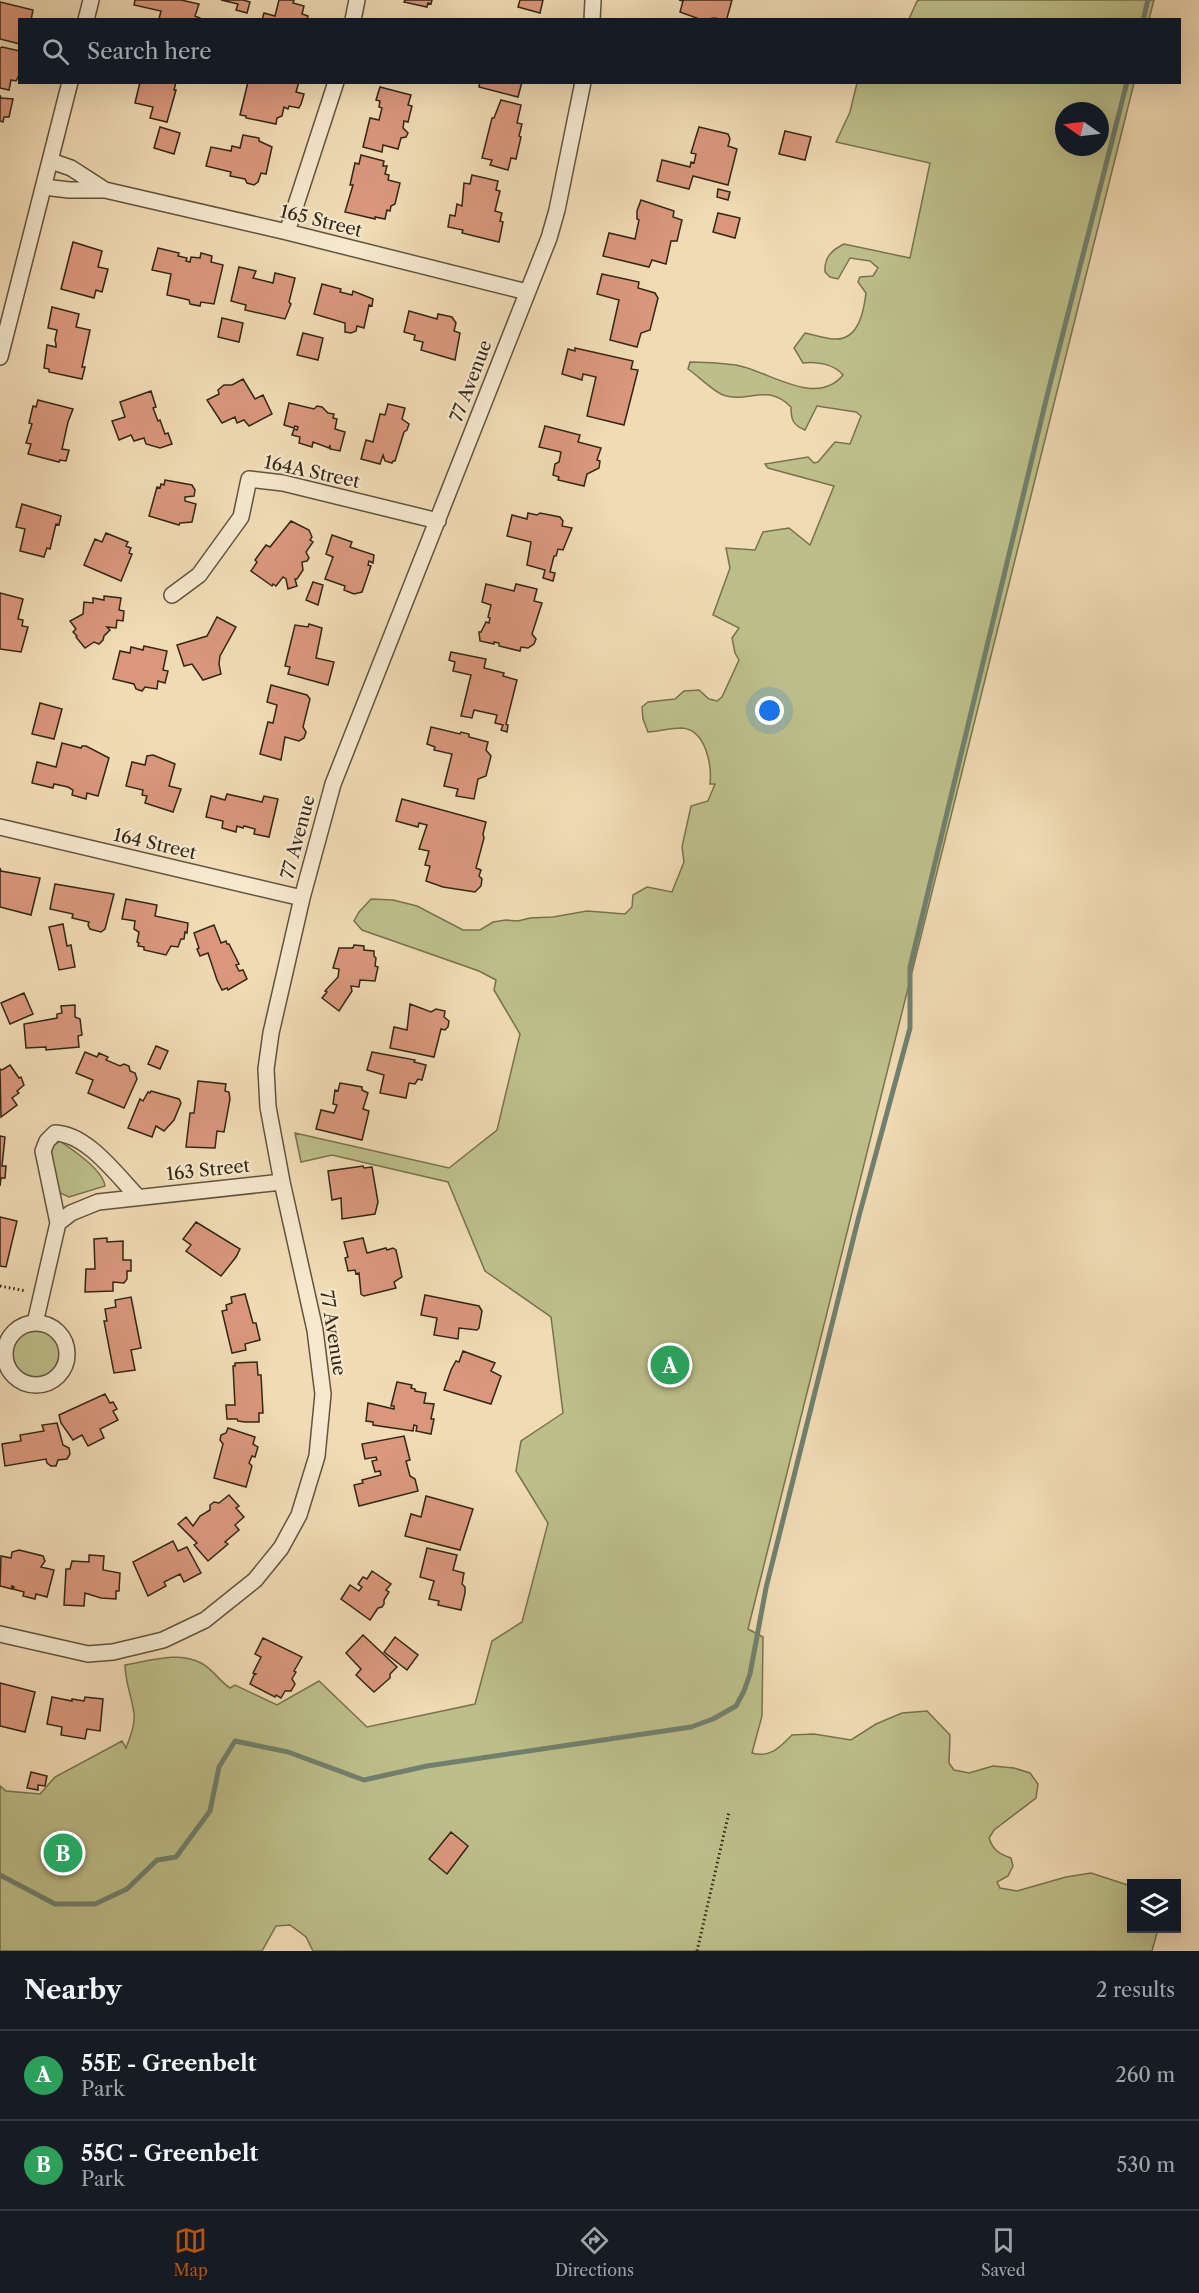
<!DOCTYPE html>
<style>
body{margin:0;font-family:"Libre Caslon Text",serif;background:#242831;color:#f1f3f6}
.controls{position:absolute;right:18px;bottom:18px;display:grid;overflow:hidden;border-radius:0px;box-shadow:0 6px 24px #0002}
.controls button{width:54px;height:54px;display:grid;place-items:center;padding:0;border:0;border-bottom:2px solid #363941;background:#171b24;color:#f1f3f6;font:30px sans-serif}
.compass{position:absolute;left:1055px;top:102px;width:54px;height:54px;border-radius:50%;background:#171b24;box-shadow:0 6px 24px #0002;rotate:284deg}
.you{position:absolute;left:770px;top:711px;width:21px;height:21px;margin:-15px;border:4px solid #fff;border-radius:50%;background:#1a73e8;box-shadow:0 0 0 9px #1a73e833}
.badge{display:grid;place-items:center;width:39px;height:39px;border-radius:50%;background:#b45309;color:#fff;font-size:20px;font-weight:700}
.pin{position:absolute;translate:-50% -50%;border:3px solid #fff;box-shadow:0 2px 6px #0006}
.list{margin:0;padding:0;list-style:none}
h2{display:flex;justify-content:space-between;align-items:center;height:78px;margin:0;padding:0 24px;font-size:26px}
h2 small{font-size:20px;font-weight:400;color:#9ea1a6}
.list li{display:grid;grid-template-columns:39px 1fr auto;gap:18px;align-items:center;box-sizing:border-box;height:90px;padding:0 24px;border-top:2px solid #363941}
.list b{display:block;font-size:22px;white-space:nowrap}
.list p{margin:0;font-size:20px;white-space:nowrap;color:#9ea1a6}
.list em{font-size:20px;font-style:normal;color:#9ea1a6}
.icon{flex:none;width:33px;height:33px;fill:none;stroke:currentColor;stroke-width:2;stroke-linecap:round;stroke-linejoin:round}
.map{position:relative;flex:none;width:1199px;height:1951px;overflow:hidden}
.search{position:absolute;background:#171b24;box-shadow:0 6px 24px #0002;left:18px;right:18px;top:18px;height:66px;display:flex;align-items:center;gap:15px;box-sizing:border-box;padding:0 21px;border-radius:0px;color:#9ea1a6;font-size:22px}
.sheet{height:258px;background:#171b24}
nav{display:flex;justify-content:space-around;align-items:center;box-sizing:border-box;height:84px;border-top:2px solid #363941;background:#171b24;font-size:16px;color:#9ea1a6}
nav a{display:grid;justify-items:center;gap:3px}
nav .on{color:#b45309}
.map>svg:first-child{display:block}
.green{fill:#bdbf8a;stroke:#787250;stroke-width:1.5;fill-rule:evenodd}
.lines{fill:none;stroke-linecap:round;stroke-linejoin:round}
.stream{stroke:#71806e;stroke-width:5}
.building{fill:#da977c;stroke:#332616;stroke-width:1.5}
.minor-casing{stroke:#62533e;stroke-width:18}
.path{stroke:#332616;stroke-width:3;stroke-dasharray:1.5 3;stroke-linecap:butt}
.minor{stroke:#f5e8ce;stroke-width:15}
.labels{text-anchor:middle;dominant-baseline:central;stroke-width:4.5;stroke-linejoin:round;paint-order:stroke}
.street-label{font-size:18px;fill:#332616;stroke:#f5e8ce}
</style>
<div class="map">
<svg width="1199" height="1951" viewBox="0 0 1199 1951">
<rect width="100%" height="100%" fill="#f0dbb4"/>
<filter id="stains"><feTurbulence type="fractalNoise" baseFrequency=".00333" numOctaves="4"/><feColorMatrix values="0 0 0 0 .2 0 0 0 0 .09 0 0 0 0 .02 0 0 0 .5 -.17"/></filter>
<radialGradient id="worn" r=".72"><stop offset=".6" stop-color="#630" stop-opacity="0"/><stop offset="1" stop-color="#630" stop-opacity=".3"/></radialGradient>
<!-- green -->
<path class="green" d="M920,0H1154L1149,19H909L917,1Z
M857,83H1134L748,1629L763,1637L762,1716L752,1753C771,1758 780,1747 792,1735L814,1734L851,1740L876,1724L902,1713L927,1711L950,1735L949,1763L954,1770L969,1773L993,1766L1014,1768L1030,1773L1038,1784L1036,1798L994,1830L989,1838C993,1850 999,1854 1011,1858L1013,1866L1008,1876L997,1882L1000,1888L1017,1891L1066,1877L1091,1873L1131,1886L1132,1928L1158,1929L1152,1951H313L306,1937L290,1925L276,1926L262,1951H0V1786L6,1791L40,1794L55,1777L122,1741L126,1748C130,1737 135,1726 134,1714C132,1697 125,1682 125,1665C150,1661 178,1651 201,1663C213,1669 219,1681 230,1688L235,1685L277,1705L319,1681L367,1727L475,1704L492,1641L522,1622L548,1523L516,1471L521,1441L563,1413L551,1317L485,1271L448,1182L332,1155L301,1162L295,1133L449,1168L497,1130L520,1034L494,990L496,980L479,971L362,930L354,921L359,912L371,899L393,900L417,906L463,930H480L493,922L506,920L518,921L530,918L553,917L587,911L625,914L632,907L633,895L647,887L672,892L684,862L682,847L691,806L708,801L715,784H710C712,765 706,730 682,728C671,728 659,731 648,732L643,719L642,707L648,702L675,699L684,691L699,690L709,699L717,701L722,697L739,660L735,653L732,638L739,628L713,615L730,568L726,548L755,550L763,532L789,528L810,545L834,486L768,468L765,464L808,457L814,463L818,462L835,442L850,444L861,416L856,412L817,406L805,430C793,425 791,420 791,407C766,382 748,404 723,395C714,392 697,375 688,369L690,362C705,362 721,363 736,365C769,371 816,408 843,375C834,364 816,361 803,363L794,348L805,333C815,335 825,339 834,339C859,341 864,310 866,293L858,282L860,277L873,276L878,268L870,261L850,258L838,279L830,277L825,272C824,257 832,250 844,244L910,258L930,163L836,142L850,112ZM1064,111H1100V147H1064Z
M60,1141C73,1150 103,1170 105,1186L69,1197L60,1193L50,1158L53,1146Z
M11 1354a25 25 0 1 1 50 0a25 25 0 1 1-50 0Z"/>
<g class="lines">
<!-- stream -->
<path class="stream" d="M1143,20L1148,0
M0,1875L55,1904H95L127,1889L157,1860L176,1857L210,1811L219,1767L235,1741L288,1752L364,1780L427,1766L691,1727L713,1719L736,1706L744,1691L750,1674L766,1588L859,1216L910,1028V967L1047,396L1127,82"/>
</g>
<!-- building -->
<path class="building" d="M135,0H181L199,4L195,16L204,20H156L159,19L161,11L134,5Z
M221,0H243L250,2L247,13L236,10L238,4Z
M279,0H294L293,3L304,6L302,14L308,16L307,20H262L264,13L275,16Z
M405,0H432L431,4L428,3L427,7L404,2Z
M520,0H543L540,13L518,7Z
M679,0H732L727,18L725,20L714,18L702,20L680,12L683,1Z
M0,2L33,10L31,20H20V44L0,39Z
M2,47L20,51V73L16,81L11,80L9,90L0,88V48Z
M140,82H176L174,90H176L167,122L150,118L153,107L135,103Z
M248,82H299L296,92L304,94L301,104L299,108L289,106L288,109L284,107L282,116L277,118L276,124L246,118V116L240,115Z
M480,82H522L518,97L479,87Z
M380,87L411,95L408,105L412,106L408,122L404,121L403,128L408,133L406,137L401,138L398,149L383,145L382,152L363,147L370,118L379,120L382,108L379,107L380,101L376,100Z
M0,95L1,98L13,99L9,117H4L3,122L0,121Z
M501,100L521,105L517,123L522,124L519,136L521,137L516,159L511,158L508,170L490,165L492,160L482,158L492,118H494Z
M160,127L180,133L174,154L154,148Z
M699,127L728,134L730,139L728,146L737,149L728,185L693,176L689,189L657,181L662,160L690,167L691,162L694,163L696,154L691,153Z
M785,131L811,137L805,160L779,154Z
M243,135L259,138V141L272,147L266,174L261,173L258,182L254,185L247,183L245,179L230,176L231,172L206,166L211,147L231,151L232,146L240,148Z
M361,155L384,161L383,166H387L385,174L389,175L388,180L400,183L395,204L391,206L390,211L387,210L385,219L375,217V219L345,212L353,185H350L355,163L359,164Z
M472,175L498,181L496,190L500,191L495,211L502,213L500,221L503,222L499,242L462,233L463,230L448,227L450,215L455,216L457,204L462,206L464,183L470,184Z
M718,189L730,192L728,200L717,197Z
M641,200L674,211L673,217L682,220L677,241H671L666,264L652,260L649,267L603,256L609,233L635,239L639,220L637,219V211Z
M718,213L740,218L735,238L713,232Z
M73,242L102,251L98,267L108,269L102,292L96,290L94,298L61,289Z
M158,248L179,253L178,256L187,258L186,261L190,262L191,257L200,258L201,253L212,256L211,262L223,265L214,304L201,302L200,306L190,304L189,300L167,295L171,274L152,270Z
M239,267L256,271L253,278L273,283L275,273L295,278L289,302L291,304L285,319L245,310L246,305L231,301Z
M602,274L639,282L638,288L655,293L658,298L650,330L641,333L637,347L610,340L619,300L597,294Z
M322,284L341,289L340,292L352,295L353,291L373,299L372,306L369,305L364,328L357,326L356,331L351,333L345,332V323L314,314Z
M52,307L79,314L76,327L90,330L82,367H85L82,379L49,372V369L44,368L47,345L56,347V344L55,340L57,330L48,328Z
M409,311L437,319L438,314L452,317L456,323L454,331L460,333L455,360L421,350L423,342L414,340L415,335L404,332Z
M222,318L243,323L239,342L218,337Z
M303,333L323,338L318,360L297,355Z
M575,348L633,361L631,369L638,370L624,425L587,416L596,377L583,374L582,380L562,374L568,349L575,351Z
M243,379L255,399L263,395L272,414L249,426L244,420L237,423L235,417L222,423L207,400L219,394L218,390L224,385H232Z
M151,391L156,407L153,408L158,421L160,420L165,434L168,433L172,444L160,448L146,444L144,438L134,441L131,435L119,440L112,421L125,417L120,402Z
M38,400L73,409L68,422L62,449L69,450L66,461L60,460L59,462L28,454L31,444L26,443L32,424L29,423L33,406L36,407Z
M289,403L314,409L317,406L322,407L328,413L334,414L333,418L337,419L335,429L345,432L340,451L330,449V445L329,448L313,442L312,447L299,443L300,437L292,435L294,429L297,430L298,427L295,426L294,428L284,425Z
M388,404L405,408L402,419L409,424L407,430L404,432L395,461H393L392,463L385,461L383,455L380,464L361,459L366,440L373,442L380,414L385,415Z
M545,426L580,435L578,442L601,448L597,460L600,461L599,468L587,474L584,486L558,480L559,477L553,475L555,464L559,462L561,452L539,447Z
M165,480L192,485L195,490L194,496L185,497V501L196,504L192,522L180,523L179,525L149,516L157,487L160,488L161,484L164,485Z
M22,504L61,516L59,525L56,524L50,549L47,548L44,557L20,551L25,529L16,527Z
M528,513L537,515L540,513L560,517L563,521L562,526L572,528L563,550L558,549L556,556H554L550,572L555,573L553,581L543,578L545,570L527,565L531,542L507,536L512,515L527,519Z
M291,521L309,530L312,537L310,540L313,542L306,552L309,558L307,561L302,562L303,570L297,579H295L297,586L288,589L286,579L283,577L276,586L273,584L272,586L251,571L257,562L255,560L266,545L270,547Z
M106,533L128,542L126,546L131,548L129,553L132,554L121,581L84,565L95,539L102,542Z
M332,535L352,542L350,547L374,555L373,563L369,561L368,565L371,566L362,592L354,594L344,590L345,586L325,579L333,557L326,554Z
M313,582L323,585L318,605L306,600Z
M486,584L514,591L516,584L537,589L534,601L542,603L532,634L536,639L534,644L528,648L521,647L520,651L499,646V643L494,642V644L480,641L479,632H481L486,622L489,623L490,618L488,617L491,605L482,602Z
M0,593L23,599L18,619L23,620L22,626L28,627L21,652L0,649Z
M104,596L121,598L119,610L124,611L123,621L117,620L116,628L107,627L110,630L104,636L103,640L99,644L94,642L85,648L76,637L77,636L73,632L76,629L70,621L83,614L84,602L93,603V598L104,600Z
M217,617L236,627L220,656L219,664L221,674L203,680L192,664L184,666L177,645L207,636Z
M309,624L322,628L316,658L334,662L328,685L288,674L290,667L285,666L295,625L308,627Z
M144,646L167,651L163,670L168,671L165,683L158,681L157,689L145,687L142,691L136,689L134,684L113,679L120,651L130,653L131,647L143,650Z
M451,652L486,659L484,668L504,673L503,676L517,680L506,724L508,725L507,732L501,730L503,725L495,723L497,715L474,710L472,718L461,716L471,675L453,671L455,662L449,660Z
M271,685L307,695L310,699L303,727L306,732L304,738L299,741L285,737L281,760L260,754L268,722L273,723L277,705L267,702Z
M40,703L62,709L54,739L32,734Z
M431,727L460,734L461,732L469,734V737L488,742L486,750L491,756L486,776L478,779L474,799L456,796L458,789L444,786L452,754L434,750L435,747L427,744Z
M62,743L81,748L82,746H86L109,758L98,796L87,793L86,799L72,795L73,790L68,787L54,784L53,788L32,783L37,762L56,767Z
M153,755L175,764L169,786L181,789L173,812L145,803L147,796L142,795L143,790L126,786L132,762L145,765L147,756Z
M227,794L262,802L264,796L278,799L269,837L254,834L255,829L244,826L243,828L237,826L236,832L222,828L223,821L206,817L211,796L225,800Z
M402,799L486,822L483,834L484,838L476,868L481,870L479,876L482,879L481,886L475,892L443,887L426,881L430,866L425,865L429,851L419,849L427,825L419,823L418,827L396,821Z
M0,868L1,871L40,878L31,915L0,907Z
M55,884L114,894L105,929L101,932L90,929L88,925L89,922L72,918L73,914L50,909Z
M126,899L157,905L155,916L188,923L187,933L185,932L184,939H181L178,947L171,946L166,955L144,950V947L138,946L139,943L137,942L139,932L134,929L135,921L122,919Z
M63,924L67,946L71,945L75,967L59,970L49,927Z
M214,925L221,943L226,941L227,944H229L239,964L236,965L239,971L243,970L247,979L228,990L227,988L222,990L217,980L208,953L200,956L197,949L199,948L194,933Z
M354,945L364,946V950L374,951V956L376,958L375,966L378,967L375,981L360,980L359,987L351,986L352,991L339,1011L322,998L327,992L325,991L338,977L339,969L333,968L339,948H353Z
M24,993L33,1014L10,1024L1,1003Z
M410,1004L431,1012L436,1009L445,1011L444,1017L449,1021L448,1027L445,1030L441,1029L434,1057L390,1048L394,1027L407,1030Z
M75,1005V1017L80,1019L82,1035L78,1036L79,1047L46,1050V1047L26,1048L24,1024L57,1018V1014L62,1013L61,1006Z
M156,1046L168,1051L160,1069L148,1064Z
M85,1052L97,1057L99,1053L108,1057L106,1060L120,1066L124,1064L129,1066L130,1071L135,1073L137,1079L124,1108L88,1093L93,1080L76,1073Z
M372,1052L415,1060L414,1062L426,1065L422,1080L418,1079L415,1084L409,1083L406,1098L380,1093L384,1075L367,1070Z
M10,1065L19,1078L21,1077L24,1085L17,1091L19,1093L12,1098L17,1105L1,1117L0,1069L2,1070Z
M198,1081L226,1084L225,1091L229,1092L230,1099L224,1132L217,1131L215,1148L186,1147L190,1113H194Z
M340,1083L362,1087V1090L368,1093L363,1109L369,1111L362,1140L316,1129L321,1110L334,1113L337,1105L333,1104L335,1090L338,1091Z
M151,1091L179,1099L181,1103L174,1120L164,1131L156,1126L152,1137L128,1128L140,1099L143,1101L148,1092L150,1093Z
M0,1136L5,1137L2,1166H6L5,1178H1L0,1186Z
M363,1166L364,1168L372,1167L378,1202L375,1214L342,1219L341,1198L332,1200L328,1171Z
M0,1217L17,1221L6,1267L0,1266Z
M196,1222L240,1249L236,1257L221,1276L186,1251L191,1245L183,1239Z
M107,1238V1242L123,1241V1260H131V1271H127V1279L124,1283L113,1282V1291L85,1292L86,1269H95L94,1239Z
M363,1238L367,1253L386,1248L387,1250L393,1248L396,1250L402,1277L394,1282L396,1288L364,1296L361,1294L359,1273L356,1274L355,1270L348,1271L345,1258L348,1257L344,1242Z
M245,1294L253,1323H256L260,1340L245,1344L246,1350L232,1353L222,1311L227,1310L226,1305L232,1303L231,1297Z
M425,1295L479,1306L482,1311L479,1328L477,1330L459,1328L458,1339L434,1335L437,1318L421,1315Z
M131,1297L141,1348L131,1350L135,1370L114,1373L104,1321H107L105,1309L116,1307L115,1300Z
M463,1351L495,1363L491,1371L501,1376L491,1404L444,1390L451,1370L456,1361L459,1362Z
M257,1362L258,1375H261L263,1413H259V1422H245L238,1421L237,1419H227L226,1405H235L233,1366H235V1363Z
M397,1382L412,1385L411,1388L415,1389V1391L426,1393L424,1403L434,1404L431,1419H434L431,1434L416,1431L417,1426L414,1425L413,1431L373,1425V1422L366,1421L368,1403L394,1409V1406H391Z
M105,1394L110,1403L113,1402L117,1409L113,1411L118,1420L100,1429L104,1438L88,1446L82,1435L73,1440L61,1423L59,1415Z
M57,1423L63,1445L69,1448L70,1454L67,1459L58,1460L56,1466H51L47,1463L46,1459L5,1466L2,1444L21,1441L20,1435L44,1431L42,1425Z
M228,1428L255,1437L253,1444L258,1447L255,1457L252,1456L249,1463L252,1466L246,1487L214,1478L223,1444L220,1440L221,1435L226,1433Z
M404,1436L410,1460L406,1461L410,1476L415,1479L418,1491L359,1506L354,1485L363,1483L362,1480L381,1475L380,1471L375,1472L372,1461L377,1460L376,1457L365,1459L362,1444Z
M229,1495L239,1506L236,1508L244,1517L235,1525L239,1530L225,1542L228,1544L208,1561L194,1545L197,1543L178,1524L186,1517L193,1526L200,1516L210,1510V1505L214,1502L219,1503Z
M426,1496L473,1509L460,1550L405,1536L411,1514L421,1517Z
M173,1541L178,1551L187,1547L201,1573L184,1582L180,1574L164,1582L166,1586L148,1596L133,1562Z
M427,1548L457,1555L453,1570L464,1573L462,1584L465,1587V1593L461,1610L438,1605L439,1601L429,1599L434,1581L420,1577Z
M19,1550L43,1556L45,1561L41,1567L54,1570L47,1597L36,1594L35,1599L23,1596L24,1592L13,1589L14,1587L12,1586V1589L0,1586L1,1556L11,1558L12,1552Z
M89,1555L104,1556L103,1570L120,1573L119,1591H116V1599L101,1598L85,1593L84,1606L64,1605L66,1569H70L72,1561L89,1562Z
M372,1571L391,1584L386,1590L389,1592L384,1600V1604L382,1607L378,1608L370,1620L341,1599L350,1585L359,1591L362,1587L358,1584L363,1577L367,1579Z
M363,1635L397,1667L390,1674V1678L374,1692L356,1675L361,1669L346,1653Z
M395,1637L418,1655L407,1670L384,1652Z
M263,1638L302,1657L294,1671L296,1672L292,1679L295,1684L291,1691H285L281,1698L276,1695L275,1697L250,1684L254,1675L256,1674L253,1673L261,1657L255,1654Z
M0,1683L35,1692L25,1732L0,1726Z
M52,1697L72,1701V1699L84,1701L85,1697L103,1699L100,1731L87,1729L85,1739L61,1735L62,1727L47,1724Z
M31,1772L47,1776L45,1786L38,1785V1790L27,1788Z
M451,1832L468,1846L447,1874L429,1859Z"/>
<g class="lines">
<defs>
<path id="minor" d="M86,20L91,0
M353,20L357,0
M592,20L593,0
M51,161L71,168L105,190
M44,187L69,190H105L287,232L527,292
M287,232L336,82
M0,357L70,82
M172,595L199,575L241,517L249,479L283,483L438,521
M0,827L302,898
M58,1223L43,1151L47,1141L55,1133C87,1134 116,1174 138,1197
M35,1323L58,1223L71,1213L98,1202L282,1182
M5 1354a31 31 0 1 1 62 0a31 31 0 1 1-62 0Z
M0,1634L88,1654L113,1652L163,1640L205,1620L255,1580L281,1548L299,1515L317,1456L323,1394L315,1330L282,1182L268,1107L266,1069L271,1033L302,898L333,784L549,238L557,210L583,82"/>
</defs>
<!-- minor casing -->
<use href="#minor" class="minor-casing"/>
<!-- path -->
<path class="path" d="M0,1286L26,1291
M697,1951L729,1812"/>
<!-- minor -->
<use href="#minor" class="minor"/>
</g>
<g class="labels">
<!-- street labels -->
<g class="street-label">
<text transform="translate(321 221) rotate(14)">165 Street</text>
<text transform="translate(471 381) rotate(-69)">77 Avenue</text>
<text transform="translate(312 472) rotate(12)">164A Street</text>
<text transform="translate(298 837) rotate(-75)">77 Avenue</text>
<text transform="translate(155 844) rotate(13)">164 Street</text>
<text transform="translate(208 1170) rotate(-6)">163 Street</text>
<text transform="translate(333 1333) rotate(81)">77 Avenue</text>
</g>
</g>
<rect width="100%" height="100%" filter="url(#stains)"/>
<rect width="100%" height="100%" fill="url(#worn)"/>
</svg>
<div class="controls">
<button><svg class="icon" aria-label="layers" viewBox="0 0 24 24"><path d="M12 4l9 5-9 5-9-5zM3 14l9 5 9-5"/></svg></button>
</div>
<svg class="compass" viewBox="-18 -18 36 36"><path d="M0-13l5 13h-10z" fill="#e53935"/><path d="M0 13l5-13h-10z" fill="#9ea1a6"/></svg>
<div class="you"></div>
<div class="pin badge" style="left:670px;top:1365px;background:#2e9e5b">A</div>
<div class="pin badge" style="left:63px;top:1853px;background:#2e9e5b">B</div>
<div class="search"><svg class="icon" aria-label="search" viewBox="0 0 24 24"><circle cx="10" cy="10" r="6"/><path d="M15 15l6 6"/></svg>Search here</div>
</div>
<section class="sheet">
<h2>Nearby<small>2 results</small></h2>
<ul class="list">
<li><span class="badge" style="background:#2e9e5b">A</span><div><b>55E - Greenbelt</b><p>Park</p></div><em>260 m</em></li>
<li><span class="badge" style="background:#2e9e5b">B</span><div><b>55C - Greenbelt</b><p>Park</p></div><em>530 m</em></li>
</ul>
</section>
<nav>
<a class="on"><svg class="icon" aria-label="map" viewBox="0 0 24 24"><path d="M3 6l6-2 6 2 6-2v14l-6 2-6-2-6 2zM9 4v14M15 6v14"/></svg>Map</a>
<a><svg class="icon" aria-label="directions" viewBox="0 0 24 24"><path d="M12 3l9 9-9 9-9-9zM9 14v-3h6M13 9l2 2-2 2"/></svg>Directions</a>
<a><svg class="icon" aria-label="saved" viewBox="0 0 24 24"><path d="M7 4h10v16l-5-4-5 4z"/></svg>Saved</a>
</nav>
